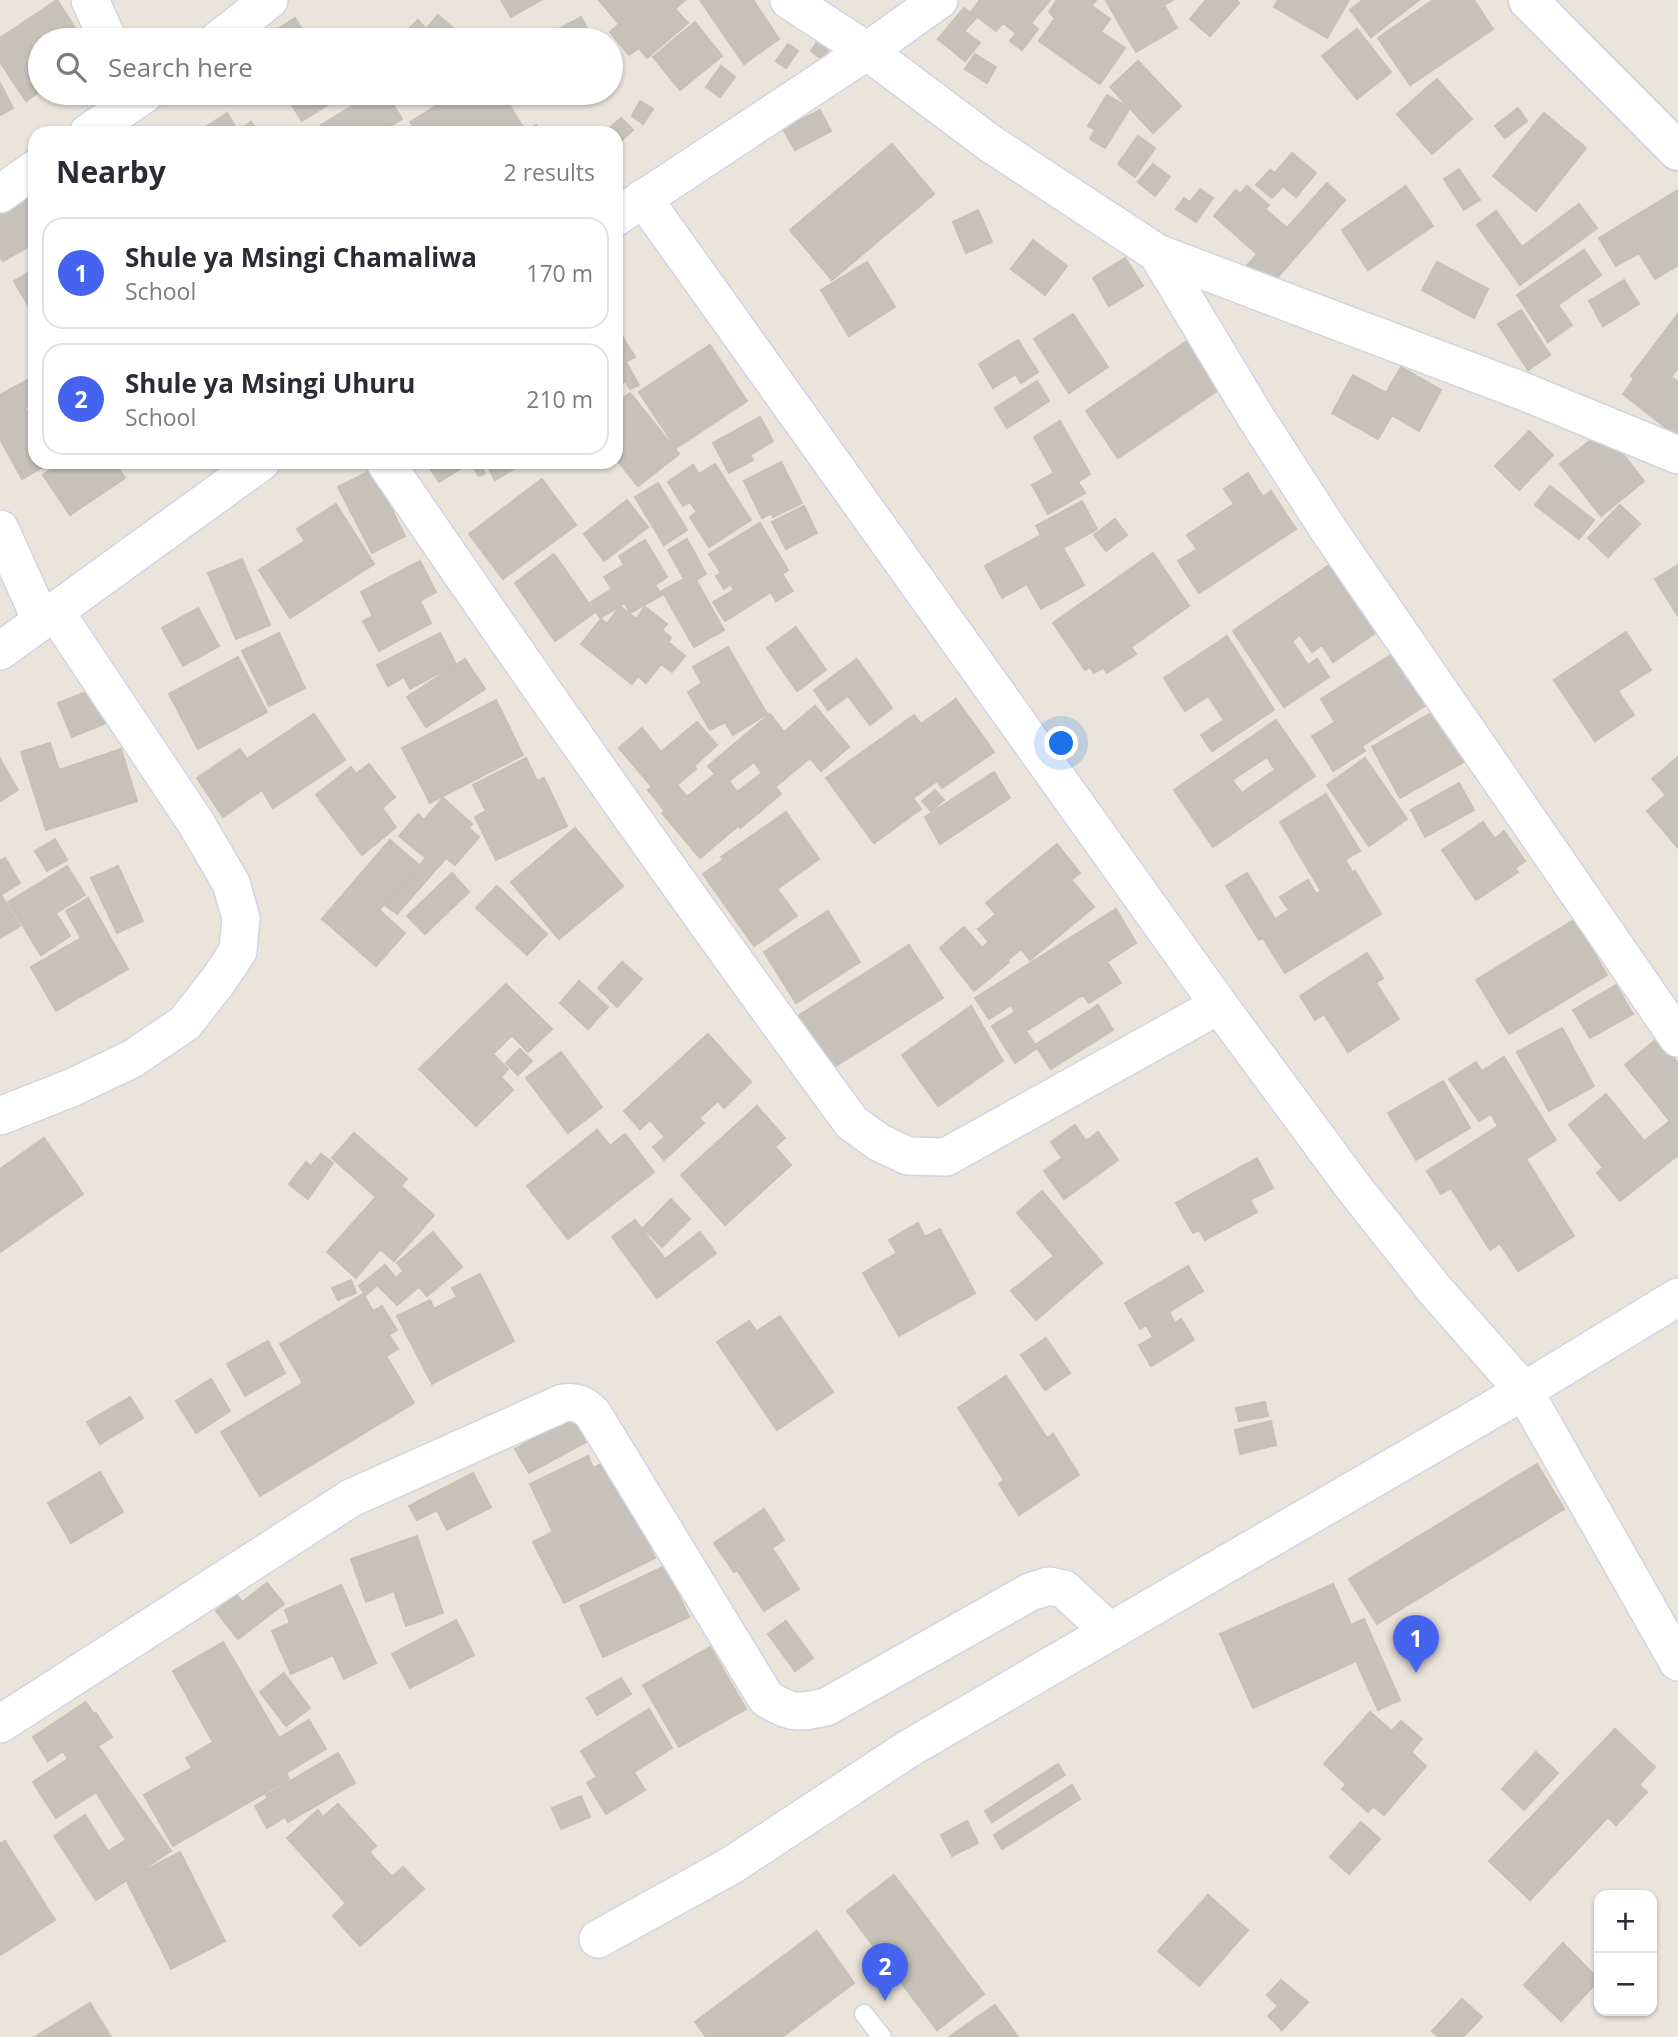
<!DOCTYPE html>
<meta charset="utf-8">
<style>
body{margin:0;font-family:"Open Sans",sans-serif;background:#f2f2f3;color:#2b2b33}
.controls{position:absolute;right:21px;bottom:21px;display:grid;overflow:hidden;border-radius:14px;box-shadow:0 2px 5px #0004}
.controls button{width:63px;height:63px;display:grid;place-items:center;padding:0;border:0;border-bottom:2px solid #e1e1e2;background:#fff;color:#2b2b33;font:35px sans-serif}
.you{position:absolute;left:1062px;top:744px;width:24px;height:24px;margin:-18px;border:5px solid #fff;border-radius:50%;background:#1a73e8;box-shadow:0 0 0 10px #1a73e833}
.badge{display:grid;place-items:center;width:46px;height:46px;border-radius:50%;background:#4463ef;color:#fff;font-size:23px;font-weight:700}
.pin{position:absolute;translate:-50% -58px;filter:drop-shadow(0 2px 4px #0008)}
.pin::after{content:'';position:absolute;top:37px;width:24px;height:21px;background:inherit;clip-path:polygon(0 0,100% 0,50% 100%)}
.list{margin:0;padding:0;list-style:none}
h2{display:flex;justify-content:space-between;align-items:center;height:91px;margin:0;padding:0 28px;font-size:30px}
h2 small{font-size:23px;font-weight:400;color:#7c7c81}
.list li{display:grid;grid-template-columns:46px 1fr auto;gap:21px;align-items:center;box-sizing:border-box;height:112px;margin:0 14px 14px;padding:0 14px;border:2px solid #e1e1e2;border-radius:21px}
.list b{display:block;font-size:26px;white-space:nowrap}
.list p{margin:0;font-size:23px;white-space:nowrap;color:#7c7c81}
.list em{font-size:23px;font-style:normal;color:#7c7c81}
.icon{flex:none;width:38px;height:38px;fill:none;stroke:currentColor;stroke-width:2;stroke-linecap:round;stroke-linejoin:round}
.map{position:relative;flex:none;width:1678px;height:2037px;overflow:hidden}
.search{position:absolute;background:#fff;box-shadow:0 2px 5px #0004;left:28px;top:28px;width:595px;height:77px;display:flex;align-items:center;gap:18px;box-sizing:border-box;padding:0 24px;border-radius:38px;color:#7c7c81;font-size:26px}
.panel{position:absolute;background:#fff;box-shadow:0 2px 5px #0004;left:28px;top:126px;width:595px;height:343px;border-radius:21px}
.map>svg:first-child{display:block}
.building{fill:#c6c2ba;stroke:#c6c0b5;stroke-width:2;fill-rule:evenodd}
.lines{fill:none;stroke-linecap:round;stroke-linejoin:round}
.lane-casing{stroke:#d1d4e1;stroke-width:21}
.street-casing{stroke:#d1d4e1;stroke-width:40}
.secondary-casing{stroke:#d1d4e1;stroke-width:42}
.lane{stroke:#fff;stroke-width:18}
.street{stroke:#fff;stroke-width:37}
.secondary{stroke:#fff;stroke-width:38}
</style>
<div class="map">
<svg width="1678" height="2037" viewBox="0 0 1678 2037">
<rect width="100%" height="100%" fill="#eae4db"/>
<!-- building -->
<path class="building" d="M57,0L83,40H40V91L26,101L0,62V38Z
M501,0H541L511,17Z
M599,0H685L675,9L688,23L647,58L639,48L629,55L610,32L619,24Z
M700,0H753L779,39L744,64Z
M980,0H1050L1031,23L1038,29L1022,50L1010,41L1016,33L1003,23L996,31L971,12Z
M1057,0H1096L1092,6L1110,19L1101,32L1125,48L1100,84L1039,41L1055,18L1049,12Z
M1173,0L1164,5L1177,28L1136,52L1106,1Z
M1206,0H1236L1239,3L1210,36L1190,19Z
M1278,0H1349L1327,38L1274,7Z
M1363,0H1419L1371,37L1350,10Z
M1433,0H1474L1493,29L1410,85L1378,38Z
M964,8L976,18L964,31L980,43L965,61L938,39Z
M438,15L459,33L452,40H397L418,20L426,29Z
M581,17L593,40H538Z
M295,18L309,40H261Z
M695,22L722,56L680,90L653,57Z
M1357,29L1391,72L1357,99L1322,56Z
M821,36L833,43L822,59L811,51Z
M788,44L798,51L786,68L776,61Z
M975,54L996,67L987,83L965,69Z
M1138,61L1181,106L1153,133L1110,87Z
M721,66L735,77L720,97L706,87Z
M1437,79L1472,119L1432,154L1397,114Z
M0,83L13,108L0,115Z
M284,93H344L345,94L302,121Z
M374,93H386L402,119L379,133H326L321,125Z
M457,93H502L523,127L514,133H417L410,122Z
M1107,95L1130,108L1105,148L1090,139L1095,130L1088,126Z
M640,101L653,109L643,124L632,116Z
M1518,108L1527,121L1505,138L1495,126Z
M820,110L831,131L795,150L783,129Z
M227,113L238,131L251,122L259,133H197Z
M1544,113L1586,148L1536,211L1493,176Z
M621,118L633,130L622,140L610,128Z
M536,125L541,133H522Z
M1138,136L1155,148L1135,177L1118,164Z
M892,144L934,194L832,280L790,230Z
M1292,153L1316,173L1296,197L1283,186L1272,198L1256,185L1270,170L1275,173Z
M1153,164L1170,177L1155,196L1138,182Z
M1459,169L1480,200L1464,210L1444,179Z
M1327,183L1345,200L1269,287L1246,267L1257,254L1214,216L1236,190L1240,194L1247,186L1269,205L1265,209L1287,228Z
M1406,186L1433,226L1368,270L1342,230Z
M1200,189L1213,198L1196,222L1176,209L1184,198L1190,202Z
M1678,190V265L1655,279L1639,253L1616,266L1599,238Z
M35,195V243L3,261L0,256V214Z
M1579,204L1597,228L1520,285L1477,225L1496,211L1522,247Z
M978,210L992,242L966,253L953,222Z
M1033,240L1067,266L1045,295L1011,269Z
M1584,250L1601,275L1558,305L1572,325L1548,342L1517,295Z
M1125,258L1143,286L1109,306L1093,278Z
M867,262L895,307L849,336L821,290Z
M1437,262L1488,289L1474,318L1422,290Z
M35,269V317L14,281Z
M1624,280L1639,304L1603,326L1589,301Z
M1521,310L1550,355L1528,370L1498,324Z
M1073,314L1108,367L1069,393L1034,339Z
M1678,314V368L1671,377L1678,382V437L1623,394L1634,379L1631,376Z
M616,327L635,357L626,362L639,385L630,389L625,381L616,387Z
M1190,339L1223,387L1118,458L1086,411Z
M1018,340L1038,372L1021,383L1016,374L993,388L979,364Z
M710,345L747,401L676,448L639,392Z
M1401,367L1441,390L1419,431L1392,415L1378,439L1332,413L1353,375L1386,393Z
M35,376V403L25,408L35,427V462H52L22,479L0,439V395Z
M1037,381L1049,401L1007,428L995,408Z
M630,393L679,454L638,486L616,459V404Z
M760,417L773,441L750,455L753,460L729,473L713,443Z
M1060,421L1090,474L1078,482L1085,493L1048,514L1032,485L1054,473L1034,437Z
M1604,430L1644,481L1601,516L1560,464Z
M1529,431L1553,455L1519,490L1495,466Z
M63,462H114L125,478L70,515L43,475Z
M426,462H478L485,473L479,476L470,463L439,482Z
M485,462H525L495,480Z
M781,462L802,503L773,517L772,513L762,518L744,481Z
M715,464L751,520L709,547L690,517L697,512L690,502L683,506L668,482L693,465L699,474Z
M372,470L405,536L372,553L338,487Z
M1248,473L1263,497L1271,491L1296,529L1199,593L1178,561L1197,549L1187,535L1234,504L1224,489Z
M542,479L576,525L503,579L469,534Z
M658,483L687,530L664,545L635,497Z
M1550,486L1594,520L1579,539L1535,505Z
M627,500L648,527L604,561L584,534Z
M1082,501L1097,529L1063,548L1084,585L1041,609L1027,584L1002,598L985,566L1041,535L1036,526Z
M336,504L374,564L290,618L259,570L305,541L297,529Z
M1620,505L1640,524L1608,557L1588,538Z
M804,506L817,533L786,549L772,522Z
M1115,519L1127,535L1106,551L1094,535Z
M760,523L788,570L782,574L793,591L776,601L771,592L725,621L713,602L734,590L730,584L724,589L716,576L721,573L709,554Z
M687,539L706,574L696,580L724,630L694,647L662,591L684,579L668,550Z
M645,540L667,577L655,585L662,595L630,613L625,603L600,618L591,602L612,589L604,577L624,565L619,556Z
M1153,553L1189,606L1131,647L1136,654L1107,673L1103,668L1094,673L1090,667L1085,670L1053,623Z
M554,554L595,612L555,641L515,583Z
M242,559L270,625L236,639L208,573Z
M1338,559L1384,627L1333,662L1322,645L1312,652L1300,635L1292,641L1308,665L1317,659L1329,677L1284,707L1233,631Z
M420,561L436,592L420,601L431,623L379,651L363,621L373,616L361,592Z
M1678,565V616L1655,579Z
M620,606L636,619L645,607L667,624L662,630L671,638L668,642L685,656L672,672L661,664L646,683L638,676L632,684L581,644L601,619L607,624Z
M198,608L219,646L183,666L162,628Z
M796,627L826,670L797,691L767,648Z
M1626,632L1651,670L1618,691L1634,715L1595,741L1554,680Z
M279,633L305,688L269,706L242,651Z
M440,633L456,664L410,689L404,677L388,686L377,665Z
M1227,636L1274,710L1212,751L1201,735L1224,720L1208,696L1185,711L1164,678Z
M728,647L767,714L733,735L725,722L710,730L688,692L702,683L693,667Z
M1394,653L1426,705L1362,746L1365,751L1333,771L1312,736L1335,722L1321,699Z
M238,657L267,712L198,749L169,694Z
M465,659L485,689L426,727L407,697Z
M857,659L892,708L870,725L848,696L828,710L814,690Z
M98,687L111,721L72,737L58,703Z
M956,699L994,752L942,788L937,781L913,798L921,809L874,843L826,778L914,715L921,724Z
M496,700L523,755L430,803L402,748Z
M815,706L849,747L821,771L810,758L775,787L781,794L740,828L739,825L700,858L662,813L665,811L648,790L652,787L619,748L642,728L661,752L697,722L717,745L694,766L696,769L677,785L687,797L715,774L708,766L770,714L784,732ZM754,762L762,773L737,792L729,781Z
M1438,709L1467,760L1400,798L1372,747Z
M314,714L345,760L273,808L262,790L223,817L197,778L240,749L247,759Z
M1276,720L1315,776L1213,847L1174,790ZM1267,757L1275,770L1242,793L1232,780Z
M50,743L59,770L121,749L137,801L46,830L21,752Z
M1678,757V848L1647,811L1666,795L1652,779Z
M526,758L537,781L544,778L567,826L496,860L475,817L486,811L473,785Z
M1365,758L1407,819L1369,846L1327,785Z
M0,759L18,790L0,801Z
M369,764L395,797L382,808L396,827L362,855L316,795L351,767L356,774Z
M994,772L1010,798L940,844L925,817Z
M1459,783L1474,810L1425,837L1411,810Z
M935,790L944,800L931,811L922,801Z
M1326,794L1360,851L1345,860L1353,873L1355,871L1381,914L1285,973L1263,938L1259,940L1226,886L1247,873L1275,919L1289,910L1280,897L1308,880L1316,894L1321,891L1280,822Z
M443,798L472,824L469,828L479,837L455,865L446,858L397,914L385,905L426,858L399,836L418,814L424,820Z
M786,812L819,859L777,889L797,916L754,946L703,874L723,860L721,857Z
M1483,822L1495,839L1504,831L1525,861L1515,868L1518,872L1476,900L1442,850Z
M575,828L623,886L559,939L511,882Z
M55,839L67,860L47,871L35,851Z
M390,840L418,864L379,910L405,933L376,966L322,919Z
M1057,844L1080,873L1071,880L1094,907L1030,960L1021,949L1008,960L1009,962L974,991L940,948L964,927L982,948L989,942L978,929L996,914L986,903Z
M5,858L20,883L1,895L20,926L0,938V861Z
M67,866L85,895L56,913L70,936L41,955L8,902Z
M118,866L143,921L117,933L91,878Z
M452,873L469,892L425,934L407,916Z
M497,886L547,934L527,955L476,908Z
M88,898L128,969L56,1011L31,967L81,938L66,911Z
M1116,909L1136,943L1107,962L1121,983L1089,1003L1083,995L1026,1031L1037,1048L1015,1063L992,1026L1015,1012L1011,1005L989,1019L975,998Z
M828,911L860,962L796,1003L764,952Z
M1574,920L1607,975L1509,1034L1476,980Z
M909,945L943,998L831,1069L798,1016Z
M1367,953L1383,978L1376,983L1399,1019L1348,1052L1324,1014L1315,1020L1300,996Z
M622,962L642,979L617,1007L598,988Z
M579,981L608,1007L588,1029L560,1003Z
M506,984L552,1029L528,1052L512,1035L493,1054L508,1069L501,1077L513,1090L476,1126L419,1069Z
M1616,985L1633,1014L1590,1038L1573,1010Z
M1098,1005L1113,1030L1051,1069L1035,1045Z
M971,1006L1003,1061L938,1106L902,1055Z
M1562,1028L1594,1086L1549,1111L1517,1052Z
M708,1034L751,1082L724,1108L718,1101L699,1118L704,1123L664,1160L653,1147L665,1137L650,1120L640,1129L624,1111Z
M1658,1038L1678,1063V1155L1620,1201L1597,1173L1603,1168L1569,1125L1606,1094L1644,1141L1670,1121L1625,1065Z
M520,1049L532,1061L518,1075L506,1063Z
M561,1052L602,1107L568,1133L526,1078Z
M1504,1057L1556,1140L1526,1159L1574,1236L1518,1271L1500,1243L1490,1250L1451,1188L1441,1194L1427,1171L1498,1126L1491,1114L1479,1121L1449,1079L1476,1062L1482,1071Z
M1443,1081L1470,1128L1416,1160L1388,1113Z
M757,1106L785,1138L775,1147L791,1165L725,1225L681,1175Z
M1075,1125L1086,1141L1098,1132L1118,1160L1064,1199L1044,1171L1062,1158L1051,1142Z
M597,1130L610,1146L625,1134L654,1172L568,1239L527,1186Z
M354,1133L407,1179L401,1186L434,1215L394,1261L380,1249L356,1278L327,1252L376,1197L332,1158Z
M44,1138L83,1194L0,1252V1169Z
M321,1154L333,1163L308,1199L289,1184L306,1162L311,1166Z
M1257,1158L1273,1188L1250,1200L1257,1212L1205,1240L1199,1230L1193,1233L1176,1203Z
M1042,1191L1102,1263L1036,1320L1011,1291L1054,1256L1017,1213Z
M671,1199L690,1219L662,1247L643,1228Z
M635,1220L665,1259L700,1232L716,1253L657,1298L612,1237Z
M918,1223L925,1237L940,1229L975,1293L899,1336L863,1273L897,1253L889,1240Z
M433,1232L462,1267L427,1296L419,1287L397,1305L377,1285L366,1295L359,1286L385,1265L396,1278L403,1271L397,1263Z
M1188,1266L1203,1291L1169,1312L1175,1323L1181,1319L1194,1340L1151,1366L1139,1345L1153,1337L1146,1325L1140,1329L1125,1303Z
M480,1274L514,1341L432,1384L397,1316L430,1300L434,1309L457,1297L452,1288Z
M351,1280L356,1293L338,1300L332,1288Z
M363,1294L373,1311L382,1306L397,1330L389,1335L398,1349L386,1356L414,1403L260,1496L221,1432L303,1383L280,1344Z
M780,1316L833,1392L777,1430L717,1342L749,1321L757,1331Z
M1046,1338L1070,1373L1045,1390L1021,1355Z
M268,1341L285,1373L245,1396L227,1364Z
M1006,1376L1047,1438L1053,1434L1079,1475L1019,1515L999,1484L1004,1480L958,1408Z
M211,1379L230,1411L196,1433L176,1401Z
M130,1397L143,1418L100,1444L87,1422Z
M1265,1402L1268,1416L1239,1421L1236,1408Z
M582,1413L595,1437L529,1473L515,1449Z
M1271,1421L1276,1445L1240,1454L1235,1430Z
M588,1456L593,1468L608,1461L655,1558L564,1603L533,1542L553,1532L530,1484Z
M1537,1464L1564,1509L1377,1624L1349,1579Z
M100,1472L123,1512L71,1543L48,1503Z
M473,1473L491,1507L447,1530L437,1510L417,1520L409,1506Z
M764,1509L784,1540L772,1548L799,1589L764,1611L737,1570L734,1572L714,1543Z
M417,1536L443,1613L406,1626L394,1591L366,1602L351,1559Z
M665,1566L689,1617L603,1657L580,1606Z
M267,1583L284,1604L238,1639L216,1611L237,1595L242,1602Z
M1333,1584L1351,1625L1364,1619L1400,1700L1378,1710L1356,1661L1253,1708L1220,1634Z
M341,1585L376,1663L344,1679L333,1655L291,1674L272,1631L290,1623L285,1610Z
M456,1620L474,1655L410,1688L392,1654Z
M786,1621L813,1658L795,1671L768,1634Z
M223,1642L279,1738L309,1720L326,1749L286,1773L289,1779L173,1846L144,1795L192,1768L186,1758L213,1742L173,1671Z
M710,1647L746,1709L679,1747L643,1685Z
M284,1673L310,1708L286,1726L260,1692Z
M621,1678L631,1694L597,1715L587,1698Z
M86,1702L94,1714L96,1713L112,1737L98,1746L171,1851L96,1900L54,1836L85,1815L108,1851L126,1840L96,1792L56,1818L33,1782L68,1759L63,1751L48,1761L33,1737Z
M649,1709L672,1748L634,1772L645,1790L606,1814L587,1783L597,1777L581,1751Z
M1370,1712L1392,1731L1401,1721L1422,1739L1411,1752L1426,1766L1384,1815L1373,1806L1368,1812L1342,1789L1346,1784L1324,1764Z
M1615,1729L1655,1767L1639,1785L1647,1792L1616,1825L1608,1817L1530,1900L1489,1861Z
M1536,1752L1558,1773L1524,1810L1502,1789Z
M338,1753L355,1783L288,1822L285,1817L267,1828L255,1806L268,1798L266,1795Z
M1058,1764L1065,1775L992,1822L985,1811Z
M1072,1785L1080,1799L1002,1849L994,1835Z
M581,1796L590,1817L561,1829L552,1808Z
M338,1804L376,1846L369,1852L392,1877L403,1867L424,1889L360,1946L333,1916L346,1903L287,1838L318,1810L323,1817Z
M967,1821L978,1843L952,1856L941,1835Z
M1361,1822L1380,1839L1349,1874L1330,1857Z
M5,1841L55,1920L0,1955V1844Z
M180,1852L225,1941L171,1969L126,1880Z
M894,1875L984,1994L937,2030L847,1911Z
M1208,1895L1248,1930L1199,1986L1158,1951Z
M817,1931L854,1983L782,2037H706L695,2022Z
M1563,1943L1599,1980L1561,2021L1524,1985Z
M1281,1980L1308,2002L1282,2030L1268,2016L1278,2006L1267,1995Z
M1462,1999L1482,2017L1463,2037H1439L1432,2031Z
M90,2003L111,2037H35Z
M995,2005L1018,2037H949Z"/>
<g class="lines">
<defs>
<path id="lane" d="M864,2014L882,2037"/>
<path id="street" d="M90,0L108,40
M789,0L867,51L991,144L1157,253L1525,392L1678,455
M218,40L269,0
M88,133L146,93
M0,194L35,169
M643,198L1219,1005L1354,1188L1435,1290L1524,1391L1678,1662
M616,217L867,51L939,0
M1157,253L1255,416L1328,529L1678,1038
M385,462C537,685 692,905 852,1123L880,1143L908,1156L946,1157L1219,1005
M0,529L41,620
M0,651L261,462
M0,1116L71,1088L132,1059L185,1023L218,981L238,951L241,918L231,883L196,823L54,610
M0,1724L351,1498L563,1403C577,1401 583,1404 593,1414L766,1698C790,1714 798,1713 826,1707L1030,1592L1049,1586L1064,1589L1110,1632
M598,1939L732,1865L908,1749L1524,1391L1678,1297"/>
<path id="secondary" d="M1528,0L1678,151"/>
</defs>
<!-- lane casing -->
<use href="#lane" class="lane-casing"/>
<!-- street casing -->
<use href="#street" class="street-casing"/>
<!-- secondary casing -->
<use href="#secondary" class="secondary-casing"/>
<!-- lane -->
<use href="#lane" class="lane"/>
<!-- street -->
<use href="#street" class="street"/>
<!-- secondary -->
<use href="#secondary" class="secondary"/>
</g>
</svg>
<div class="controls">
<button>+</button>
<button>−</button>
</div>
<div class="you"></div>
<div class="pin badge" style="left:1416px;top:1673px">1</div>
<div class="pin badge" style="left:885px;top:2001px">2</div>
<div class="search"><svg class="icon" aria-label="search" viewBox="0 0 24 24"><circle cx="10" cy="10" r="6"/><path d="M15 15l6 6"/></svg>Search here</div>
<section class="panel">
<h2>Nearby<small>2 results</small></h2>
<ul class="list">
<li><span class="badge">1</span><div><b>Shule ya Msingi Chamaliwa</b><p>School</p></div><em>170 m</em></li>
<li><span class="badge">2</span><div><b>Shule ya Msingi Uhuru</b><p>School</p></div><em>210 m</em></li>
</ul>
</section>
</div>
